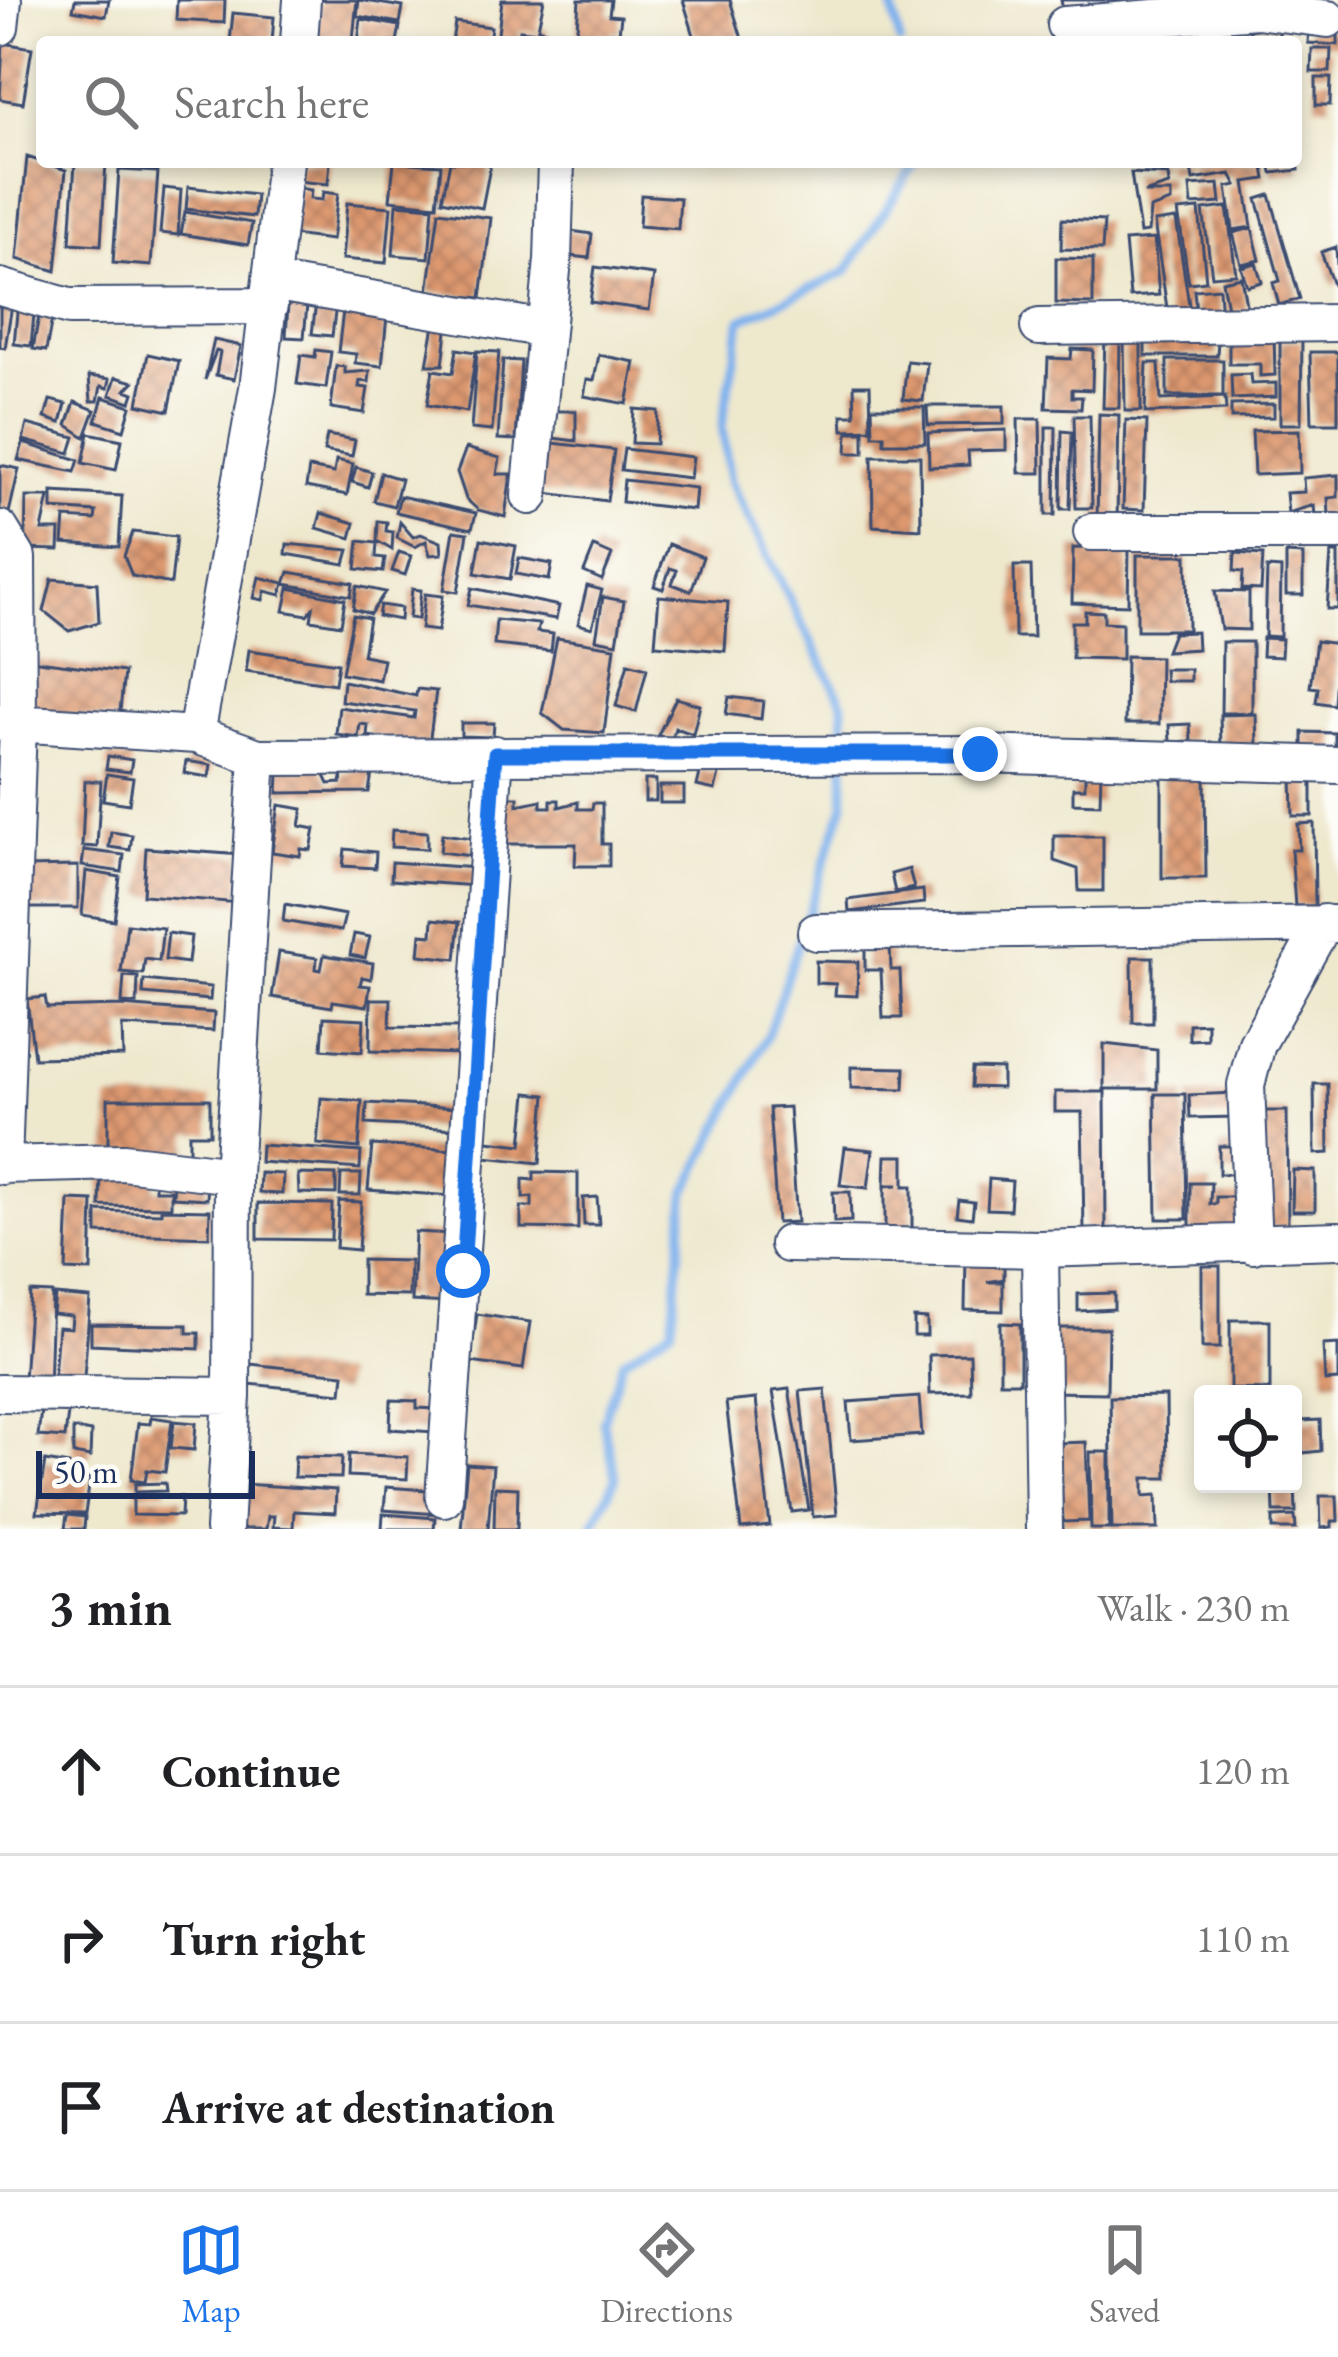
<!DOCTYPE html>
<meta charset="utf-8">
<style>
body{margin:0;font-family:"EB Garamond",serif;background:#f2f2f2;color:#202124}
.controls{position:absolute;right:36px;bottom:36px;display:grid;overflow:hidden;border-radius:12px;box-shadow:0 6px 18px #0003}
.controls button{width:108px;height:108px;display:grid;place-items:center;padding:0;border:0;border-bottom:3px solid #e0e0e0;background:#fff;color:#202124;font:60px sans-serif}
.scale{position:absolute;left:36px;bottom:30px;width:219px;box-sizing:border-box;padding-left:12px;border:6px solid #1b2f5e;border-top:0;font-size:33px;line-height:42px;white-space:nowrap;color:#1b2f5e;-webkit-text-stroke:9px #fdfcf7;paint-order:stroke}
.stop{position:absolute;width:36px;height:36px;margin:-27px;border:9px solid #1a73e8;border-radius:50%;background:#fff}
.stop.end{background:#1a73e8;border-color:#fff;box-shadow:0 3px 12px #0008}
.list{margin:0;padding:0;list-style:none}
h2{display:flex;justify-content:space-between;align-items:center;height:156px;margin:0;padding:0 48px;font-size:51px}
h2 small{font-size:39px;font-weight:400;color:#757577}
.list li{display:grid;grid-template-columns:78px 1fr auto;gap:36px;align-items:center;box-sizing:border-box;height:168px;padding:0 48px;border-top:3px solid #e0e0e0}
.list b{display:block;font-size:45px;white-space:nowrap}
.list em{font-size:39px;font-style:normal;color:#757577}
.icon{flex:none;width:66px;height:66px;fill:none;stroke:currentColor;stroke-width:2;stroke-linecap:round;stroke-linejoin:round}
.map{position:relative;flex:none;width:1338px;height:1529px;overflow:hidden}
.search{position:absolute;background:#fff;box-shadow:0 6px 18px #0003;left:36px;right:36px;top:36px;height:132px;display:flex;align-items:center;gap:30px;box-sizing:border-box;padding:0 42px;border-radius:12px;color:#757577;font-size:45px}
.sheet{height:660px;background:#fff}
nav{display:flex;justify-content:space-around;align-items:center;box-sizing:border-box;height:168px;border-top:3px solid #e0e0e0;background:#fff;font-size:33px;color:#757577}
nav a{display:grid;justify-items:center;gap:6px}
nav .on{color:#1a73e8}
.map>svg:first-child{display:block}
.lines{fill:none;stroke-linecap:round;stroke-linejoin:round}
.stream{stroke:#81b3ed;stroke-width:9}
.building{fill:url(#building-cross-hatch)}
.minor-casing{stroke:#3b4b6f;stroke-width:40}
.minor{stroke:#fff;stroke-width:36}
.route{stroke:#1a73e8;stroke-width:15}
</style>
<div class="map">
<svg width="1338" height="1529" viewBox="0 0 1338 1529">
<defs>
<pattern id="building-cross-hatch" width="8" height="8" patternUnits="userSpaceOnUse" patternTransform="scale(3)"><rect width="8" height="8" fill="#dd986e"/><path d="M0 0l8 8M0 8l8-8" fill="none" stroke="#b27c5e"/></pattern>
</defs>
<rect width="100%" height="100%" fill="#fdfcf7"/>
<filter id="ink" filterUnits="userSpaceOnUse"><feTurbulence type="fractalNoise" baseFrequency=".00833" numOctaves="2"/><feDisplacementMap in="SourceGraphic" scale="24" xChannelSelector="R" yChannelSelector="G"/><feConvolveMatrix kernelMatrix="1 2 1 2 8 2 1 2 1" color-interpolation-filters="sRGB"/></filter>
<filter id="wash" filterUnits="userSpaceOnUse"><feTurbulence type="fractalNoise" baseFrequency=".004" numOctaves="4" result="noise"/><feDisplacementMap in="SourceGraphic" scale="48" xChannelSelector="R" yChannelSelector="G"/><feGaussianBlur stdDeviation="2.7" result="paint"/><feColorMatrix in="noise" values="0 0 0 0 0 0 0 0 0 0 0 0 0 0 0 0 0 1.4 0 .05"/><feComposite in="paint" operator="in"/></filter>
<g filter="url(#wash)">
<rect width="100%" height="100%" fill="#eee8cd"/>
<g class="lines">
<!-- stream -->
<path class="stream" d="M891,0L900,42
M844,748L843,704L730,482L722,426L741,320L846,272L916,162
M591,1529L616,1478L603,1422L623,1360L672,1328L686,1192L768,1034L844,804V765"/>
</g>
<g id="blocks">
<!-- building -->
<path class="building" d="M75,0H109L106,16L73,10Z
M177,0H225L224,23L176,20Z
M320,0H357L353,40L317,37Z
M359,0L403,7L400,23L357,16Z
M502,0H544L537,32L520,30L519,42H497Z
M579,0H611L609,15L621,16L619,33L612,32L611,42H576Z
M683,0H730L743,42H696Z
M1061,0H1125L1126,3L1063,11Z
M233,13L274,17L272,42H230Z
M361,19L400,26L397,42H358Z
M455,22L491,27L489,42H452Z
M1278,26L1280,42H1251L1249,30Z
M1309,28L1338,29V45L1308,43Z
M540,29L547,30L546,42H521L522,33L539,35Z
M1238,32L1240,42H1209V38Z
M3,43L32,48L23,103L0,99Z
M1312,49H1331L1330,72H1311Z
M1316,78H1331L1330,105H1316Z
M27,157L66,170L56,271L17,259Z
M75,162H106L101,245L70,243Z
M298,162H330L328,184L296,181Z
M394,162L441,165L437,205L390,200Z
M450,162H491L482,208L442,200Z
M1145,162H1187V167L1166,171L1165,163L1147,170Z
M1190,162H1263L1266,179L1245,182L1252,227L1233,230L1227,187L1237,185L1231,174L1193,180Z
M1270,162H1298L1299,170L1272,173Z
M119,170L158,172L151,266L113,263Z
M1131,173L1168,175L1169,185L1144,193H1171V202L1150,209L1148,232L1140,233Z
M1219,184L1221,203L1192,205L1190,186Z
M188,187L256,195L254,217L186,209Z
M164,188L181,190L178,235L160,233Z
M298,188L311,190L310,199L322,200L323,192L338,194L332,240L291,235Z
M641,195L680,198L678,229L639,226Z
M1270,195L1300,299L1279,305L1273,283L1280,281L1257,199Z
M347,203L391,207L386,263L342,259Z
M397,204L433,207L429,258L393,255Z
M1227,207L1236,274L1212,276L1203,210Z
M1199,209L1206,281L1189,283L1178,211Z
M439,211L491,218L481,298L428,292Z
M185,212L252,223L248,245L181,234Z
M1062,219L1104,221L1102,250L1061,249Z
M1176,219L1191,318L1169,321L1154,222Z
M1252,228L1260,260L1241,264L1233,233Z
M564,230L592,234L589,258L561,255Z
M1154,239L1159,295L1130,297L1125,241Z
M1336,247L1338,283L1333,285L1321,252Z
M1056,258L1093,259V304L1056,303Z
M1256,263L1262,282L1247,286L1241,267Z
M595,267L654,275L649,310L590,302Z
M1241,277L1247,310L1228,313L1222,281Z
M1219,288L1221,320L1197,322L1194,290Z
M0,297L13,299L5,348L0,347Z
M18,302L35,304L31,346L14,344Z
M316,303L336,305L332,336L312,334Z
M288,304L307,305L304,338L286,337Z
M41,305L54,308L46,351L33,349Z
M343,311L387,316L382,366L355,363L356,354L338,352Z
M434,325L447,331L443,365H427Z
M1141,335V411H1125L1124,336Z
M1274,335L1275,375L1260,376V364H1229V336Z
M1105,336H1120L1119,408H1103Z
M1145,338L1218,339L1217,356H1145Z
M214,340L241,346L234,379L216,375L220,352L216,351L205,380Z
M1280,340H1302L1301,424H1280Z
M457,349L476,352L467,412L427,405L433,370L453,373Z
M1072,349L1093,350L1092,390L1072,389V397H1082L1081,409L1046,408L1048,358L1071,359Z
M316,350L331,352L326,388L297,384L301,355L315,357Z
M477,351L499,352L492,431L471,429Z
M1310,352H1338V423H1312Z
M148,354L179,361L169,411L138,404Z
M599,355L635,362L627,404L584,396L587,379L594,380Z
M503,360L521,361L516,440L498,439Z
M1167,360H1223V396H1167Z
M907,361L927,363L923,401L903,399Z
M1147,363H1159L1161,400L1225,397L1226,410L1145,413Z
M336,366L345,367V373L370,371L369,382L360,381L359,387L368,388L364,413L331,408Z
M1250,374L1251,384L1276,383V397L1232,399L1231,375Z
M89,376L110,379L108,388L101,386L98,401H91Z
M116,377L134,382L126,390L134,393L131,402L110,395Z
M854,385H870L871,429L843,430L842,415H855Z
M103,397L131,406L124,430L96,421Z
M50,400L66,404L61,423L45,418Z
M75,402L95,410L85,437L67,425Z
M1274,404V417L1231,418V405Z
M927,406H1004V424L928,425Z
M872,407H924L925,443H884V435H873Z
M634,409L658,411L656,444L632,443Z
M552,411H576V441L553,438Z
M1099,414L1119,415L1117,523L1097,522Z
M1074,416H1090L1092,508H1076Z
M1018,419H1040L1041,473H1019Z
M1126,420L1147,421L1144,510L1123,509Z
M27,424L75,437L70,453L23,440Z
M1046,427H1056L1055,515H1046Z
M1006,430V450L968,451L969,465L929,467L928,433Z
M1299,430L1300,473L1254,475L1252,431Z
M1062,431L1072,432L1070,509H1061Z
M848,432H864V453H847Z
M89,433L122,440L116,470L83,463Z
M327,435L355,440L352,456L324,451Z
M544,442L614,450L607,501L538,492Z
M23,443L79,460L75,472L18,460Z
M466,448L500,458L497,474H511L505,517L478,510L466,499L457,472Z
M624,449L693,457L690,478L621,470Z
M872,456H920L921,529L873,526Z
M336,460L353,464L347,495L306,487L309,468L334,473Z
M0,465L19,469L9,513L0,511Z
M356,467L372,472L368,487L352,482Z
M381,473L401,479L394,506L374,501Z
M1338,475V497L1328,498L1329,515L1315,516L1314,505L1288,513L1286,493L1304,492L1303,478Z
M624,480L696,488L694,510L622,502Z
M52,492L122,496L119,547L63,543L65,518L95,520L96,512L52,509Z
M400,496L476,513L472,529L396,512Z
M26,497H49L42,530H60L59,550L25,549Z
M321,513L355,523L351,538L317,528Z
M378,521L387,522L386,531L393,532L392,550L377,541Z
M400,522L413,537L421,534L441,542L442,554L430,555L426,541L415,547L397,538Z
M454,531L468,533L458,592L444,590Z
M133,532L176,537L171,584L132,576L124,556Z
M481,539L516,546L510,579L475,573Z
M359,541L377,543L376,557L385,558L383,572L356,569Z
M287,544L349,550L345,564L286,554Z
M669,544L703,557L691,591L672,584L677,570L670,568L663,589L654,586Z
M594,547L612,555L602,580L584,572Z
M1073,548L1129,550L1128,605L1072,603Z
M399,552L411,556L405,575L392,571Z
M1235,553L1263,555L1261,590L1242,589L1243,572L1234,571Z
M1331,553H1338V609H1327Z
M1286,554L1303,555V595H1286Z
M1137,555H1187L1188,630H1137Z
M519,558L552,564L549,580L516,574Z
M1014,566H1031L1033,637H1015Z
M1267,568L1281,569L1280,637L1265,636Z
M289,572L353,583L351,596L285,584Z
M259,577L284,583L281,595L265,591L263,600L254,598Z
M52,579L97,583L99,622L69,631L44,611Z
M357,586L385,592L370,614L353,609Z
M587,586L602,590L592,628L578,624Z
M289,588L345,599L341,625L311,620L313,608L307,615L284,611Z
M472,588L559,606L556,619L468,605Z
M412,589L421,590L418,619L409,618Z
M1215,591L1249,592V630L1221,629Z
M425,594L443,596L438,631L421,629Z
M659,596L728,602L725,651L655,645Z
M603,597L624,601L617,643L596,639Z
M380,605L401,608L400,620L378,616Z
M1085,611L1104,612V622L1122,623V659L1072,658V622H1085Z
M353,615L369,618L363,655L383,659L379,680L342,673Z
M496,620L539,624L537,632L553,634L551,651L494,645Z
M1196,632L1197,649L1166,651L1173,633Z
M557,638L615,647L604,733L564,730L542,713Z
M1263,638L1282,639L1281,657L1262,656Z
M1316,641L1338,644L1334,705L1316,702L1318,688L1310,687Z
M1222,642H1252V713H1221Z
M249,650L338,663L335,684L246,671Z
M1126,656L1160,657L1159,724H1125Z
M30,660L124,672L119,721L24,709Z
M628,663L647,668L636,712L616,706Z
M1164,669H1190V681H1165Z
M343,681L416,696L417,689L436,691L429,745L367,736L368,725L360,724L358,737L336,734L339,707L414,718L415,711L341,701Z
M729,697L763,701L761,719L726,714Z
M676,698L700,705L693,734L675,728L672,739L658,735Z
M1256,714L1257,746L1221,747L1220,715Z
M461,723H494L493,737L461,736Z
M1190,724L1191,741L1170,742L1169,725Z
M1303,732L1335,733V750L1303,749Z
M108,756L132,760L130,772L106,769Z
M280,758L318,761L329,784L341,783L343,773L373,766L369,792L278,793Z
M186,761L211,765L209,777L184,773Z
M701,769L719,774L715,790L697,786Z
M1085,770L1101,771L1100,804L1073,803V788H1085Z
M1162,772H1205L1206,878H1162Z
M107,774L133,778L129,804L103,800Z
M1312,774V816H1293L1292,775Z
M645,780H656V801H645Z
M85,781H101L97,847L82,846Z
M660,786H684V803H660Z
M504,797H518V805L541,800V807H551V800H559V807L578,802V809H592L593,803H602V844H609V866H575L576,844H503Z
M279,805L303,809L300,826L315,829L311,850L301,849L300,856L272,852Z
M1314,823L1315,906H1295L1291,850H1299L1298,824Z
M392,830L427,832V849L391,847Z
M111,832L132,835L130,850L109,847Z
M442,834L473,838L471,856L440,852Z
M1054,836H1103V891H1079L1078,869L1054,861Z
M146,848L242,855L239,903L143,895Z
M345,849L376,852L375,868L343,866Z
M84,850L124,855L122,872L82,866Z
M392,862L476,868V886L391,880Z
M78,866V908H25L24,867Z
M909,869L914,888L895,892L891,874Z
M86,871L120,877L114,920L82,915Z
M923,890L924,903L849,912L848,900Z
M285,904L345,915L341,931L283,921Z
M433,919L460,922L456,959L419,955L421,934L432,935Z
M127,924L163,928L159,961L145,959L143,974L121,972Z
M168,933L191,936L188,963L165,960Z
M354,934L370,937L365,958L350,955Z
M890,946L891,970H900L902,1018H883L881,970H865V947Z
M279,952L317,958L316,969L321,970L324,955L373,963L371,979L362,977L360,985L370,986L367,1006L333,1001L332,1007L272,997Z
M1132,957H1153V1023H1133Z
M816,961L858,962L857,996L835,995L836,984L816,983Z
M124,976L138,977L137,1004L122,1003Z
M144,980L211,987L210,1000L143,994Z
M45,997L47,1008L121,1006L214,1013L213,1031L122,1026L123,1056L34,1058L27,999Z
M371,999H391L390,1027L460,1028V1054L370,1051Z
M324,1017L364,1019L362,1052L322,1049Z
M1207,1023V1039L1189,1040V1024Z
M1104,1044L1157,1050V1089H1104Z
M851,1067L905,1068L904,1089L851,1088Z
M972,1068L1002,1069V1088L971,1087Z
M1314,1084H1328L1329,1153L1315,1154Z
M1055,1092H1105L1106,1229L1084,1230L1082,1112H1055Z
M527,1093L546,1095L540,1163L485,1157L487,1141L522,1145Z
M1236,1093L1237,1117L1190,1118L1189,1095Z
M1155,1094H1185L1187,1219H1157Z
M321,1098L362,1101L359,1148L317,1144Z
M108,1099H210V1134H189V1152L108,1153Z
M367,1103L459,1108L458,1129L366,1124Z
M789,1107L797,1222L777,1223L769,1108Z
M1264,1111H1287L1288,1228H1265Z
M261,1145L361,1152L360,1169L260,1162Z
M372,1145L455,1150L453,1196L368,1190Z
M1219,1146H1244V1174H1219Z
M845,1147L873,1150L868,1188L840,1185Z
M886,1156H904V1186H912V1230L885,1231V1186L898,1185H885Z
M1293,1170L1315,1171V1211H1292Z
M101,1171L155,1172V1190H171V1207L100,1206Z
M534,1172L578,1173V1229L521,1228V1207H532V1197L523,1198V1179L534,1180Z
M260,1173L283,1174L282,1194L259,1193Z
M298,1174L336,1175V1194L299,1193Z
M341,1174H361L360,1195H340Z
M174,1178L208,1180L207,1199L173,1197Z
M989,1179L1012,1181L1010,1210L987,1209Z
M1190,1183H1211L1210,1204H1216V1197H1244V1234H1190Z
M833,1192H850L851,1221L834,1222Z
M597,1197L599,1225H584L583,1198Z
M69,1200L93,1201L91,1271L66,1270Z
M959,1200L974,1202L972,1218L957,1216Z
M339,1201L361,1202L358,1250L336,1248Z
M258,1203L332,1204L331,1240L258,1239Z
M161,1209L210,1210L209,1237L97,1233V1211L161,1213Z
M415,1232L452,1234L449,1303L412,1301Z
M966,1257L1004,1258V1279L987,1282H1003V1311L965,1310Z
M362,1260L410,1261L409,1296L362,1295Z
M1202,1266H1220V1348H1202Z
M30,1292L52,1293L49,1391L24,1380Z
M1114,1293V1309L1078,1311V1294Z
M55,1295L90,1298L84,1377L54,1375L58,1327L71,1328L72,1316L53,1314Z
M477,1314L530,1322L523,1369L470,1362Z
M914,1318L927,1319V1336H914Z
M1230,1320H1270V1390L1230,1389Z
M1000,1323L1020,1324V1382H1000Z
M91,1324L187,1325V1333H199V1349L91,1344Z
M1051,1328H1108L1107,1393L1050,1392Z
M1338,1344V1380L1325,1381L1323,1345Z
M970,1354L971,1393L930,1394L929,1355Z
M250,1364L344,1374L342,1393L248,1384Z
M789,1389L809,1510L792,1512L773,1391Z
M825,1389L837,1515L813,1517L800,1391Z
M1166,1396L1167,1478H1144V1496L1157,1495L1158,1529H1112L1110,1397Z
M919,1397L922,1435L851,1440L848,1402Z
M756,1399L770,1526L741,1529L726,1402Z
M391,1400L417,1401V1408L436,1409L434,1432L390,1429Z
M41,1410L68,1413L65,1438L38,1436Z
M151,1417L172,1420L165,1472L147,1470L145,1482L131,1480L138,1423L150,1424Z
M1320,1420L1321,1451L1302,1453L1301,1421Z
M174,1421L196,1423L194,1450L171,1448Z
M73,1429L91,1432L90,1457L73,1454Z
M1086,1442L1089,1521L1063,1522L1060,1443Z
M1090,1452H1109V1529H1091Z
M349,1454L408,1457L407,1479L348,1476Z
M295,1456L342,1457L341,1478L294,1477Z
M45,1461L69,1465L68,1476L90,1479L85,1514L37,1513Z
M467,1464L493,1466L488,1529H461Z
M165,1483L166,1491L135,1492V1484Z
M242,1484L336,1490L335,1513L294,1511L293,1528L273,1527L274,1516H268L266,1529H230Z
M1273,1484H1295L1296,1512H1274Z
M386,1487L440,1491L438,1514L384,1510Z
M495,1487L518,1488L517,1529H494Z
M133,1495L182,1497L181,1516L133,1515Z
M1320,1496H1337L1338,1521H1332V1527L1321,1528Z
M383,1514L435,1518L434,1529H382Z
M67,1515L85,1517L84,1529H65Z
M1295,1516L1296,1529H1273V1517Z"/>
</g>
</g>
<g filter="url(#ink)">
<use href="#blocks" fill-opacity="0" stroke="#3b4b6f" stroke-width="3"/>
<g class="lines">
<defs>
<path id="minor" d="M1065,25L1257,10L1328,19
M0,27L3,0
M299,42L302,0
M271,282L546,329
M0,287L69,307L269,306
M1039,327L1338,323
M530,496L553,260L556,162
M0,529L17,557L18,724L3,1166
M1092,532H1338
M0,722L196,735L258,757L980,754L1338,765
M196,735L258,388L285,162
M816,932L1338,924
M0,1165L123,1162L233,1175
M788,1244L1040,1249L1338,1240
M1253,1245L1246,1085L1257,1044L1324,923
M1040,1249L1044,1529
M0,1393L232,1396
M444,1498L495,754
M224,1529L232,1396L233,1175L258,757"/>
</defs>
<!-- minor casing -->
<use href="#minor" class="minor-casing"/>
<!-- minor -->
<use href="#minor" class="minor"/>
</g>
</g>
<g class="lines" filter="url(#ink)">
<!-- route -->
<path class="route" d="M463,1271L495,754H980"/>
</g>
</svg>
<div class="controls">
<button><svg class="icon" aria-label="locate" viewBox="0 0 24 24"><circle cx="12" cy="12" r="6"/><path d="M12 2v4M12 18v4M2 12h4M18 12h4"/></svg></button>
</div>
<div class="scale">50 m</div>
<div class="stop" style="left:463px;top:1271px"></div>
<div class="stop end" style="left:980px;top:754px"></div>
<div class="search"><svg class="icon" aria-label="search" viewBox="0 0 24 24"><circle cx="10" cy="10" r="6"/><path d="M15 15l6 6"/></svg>Search here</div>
</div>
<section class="sheet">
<h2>3 min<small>Walk · 230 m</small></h2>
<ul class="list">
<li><svg class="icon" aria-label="ahead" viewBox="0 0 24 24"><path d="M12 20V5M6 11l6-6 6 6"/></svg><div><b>Continue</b></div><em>120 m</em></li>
<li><svg class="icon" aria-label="right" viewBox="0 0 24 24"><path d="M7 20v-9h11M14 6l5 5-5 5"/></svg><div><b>Turn right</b></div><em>110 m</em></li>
<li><svg class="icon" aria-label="arrive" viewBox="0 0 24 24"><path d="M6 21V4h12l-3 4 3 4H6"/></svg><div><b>Arrive at destination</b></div></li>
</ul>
</section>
<nav>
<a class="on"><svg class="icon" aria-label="map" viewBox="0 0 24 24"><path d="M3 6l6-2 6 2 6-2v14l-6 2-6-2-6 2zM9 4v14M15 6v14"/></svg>Map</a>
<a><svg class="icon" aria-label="directions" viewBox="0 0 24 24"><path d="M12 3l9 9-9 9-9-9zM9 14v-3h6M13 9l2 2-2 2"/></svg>Directions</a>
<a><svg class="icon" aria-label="saved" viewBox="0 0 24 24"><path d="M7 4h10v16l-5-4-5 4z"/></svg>Saved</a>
</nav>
